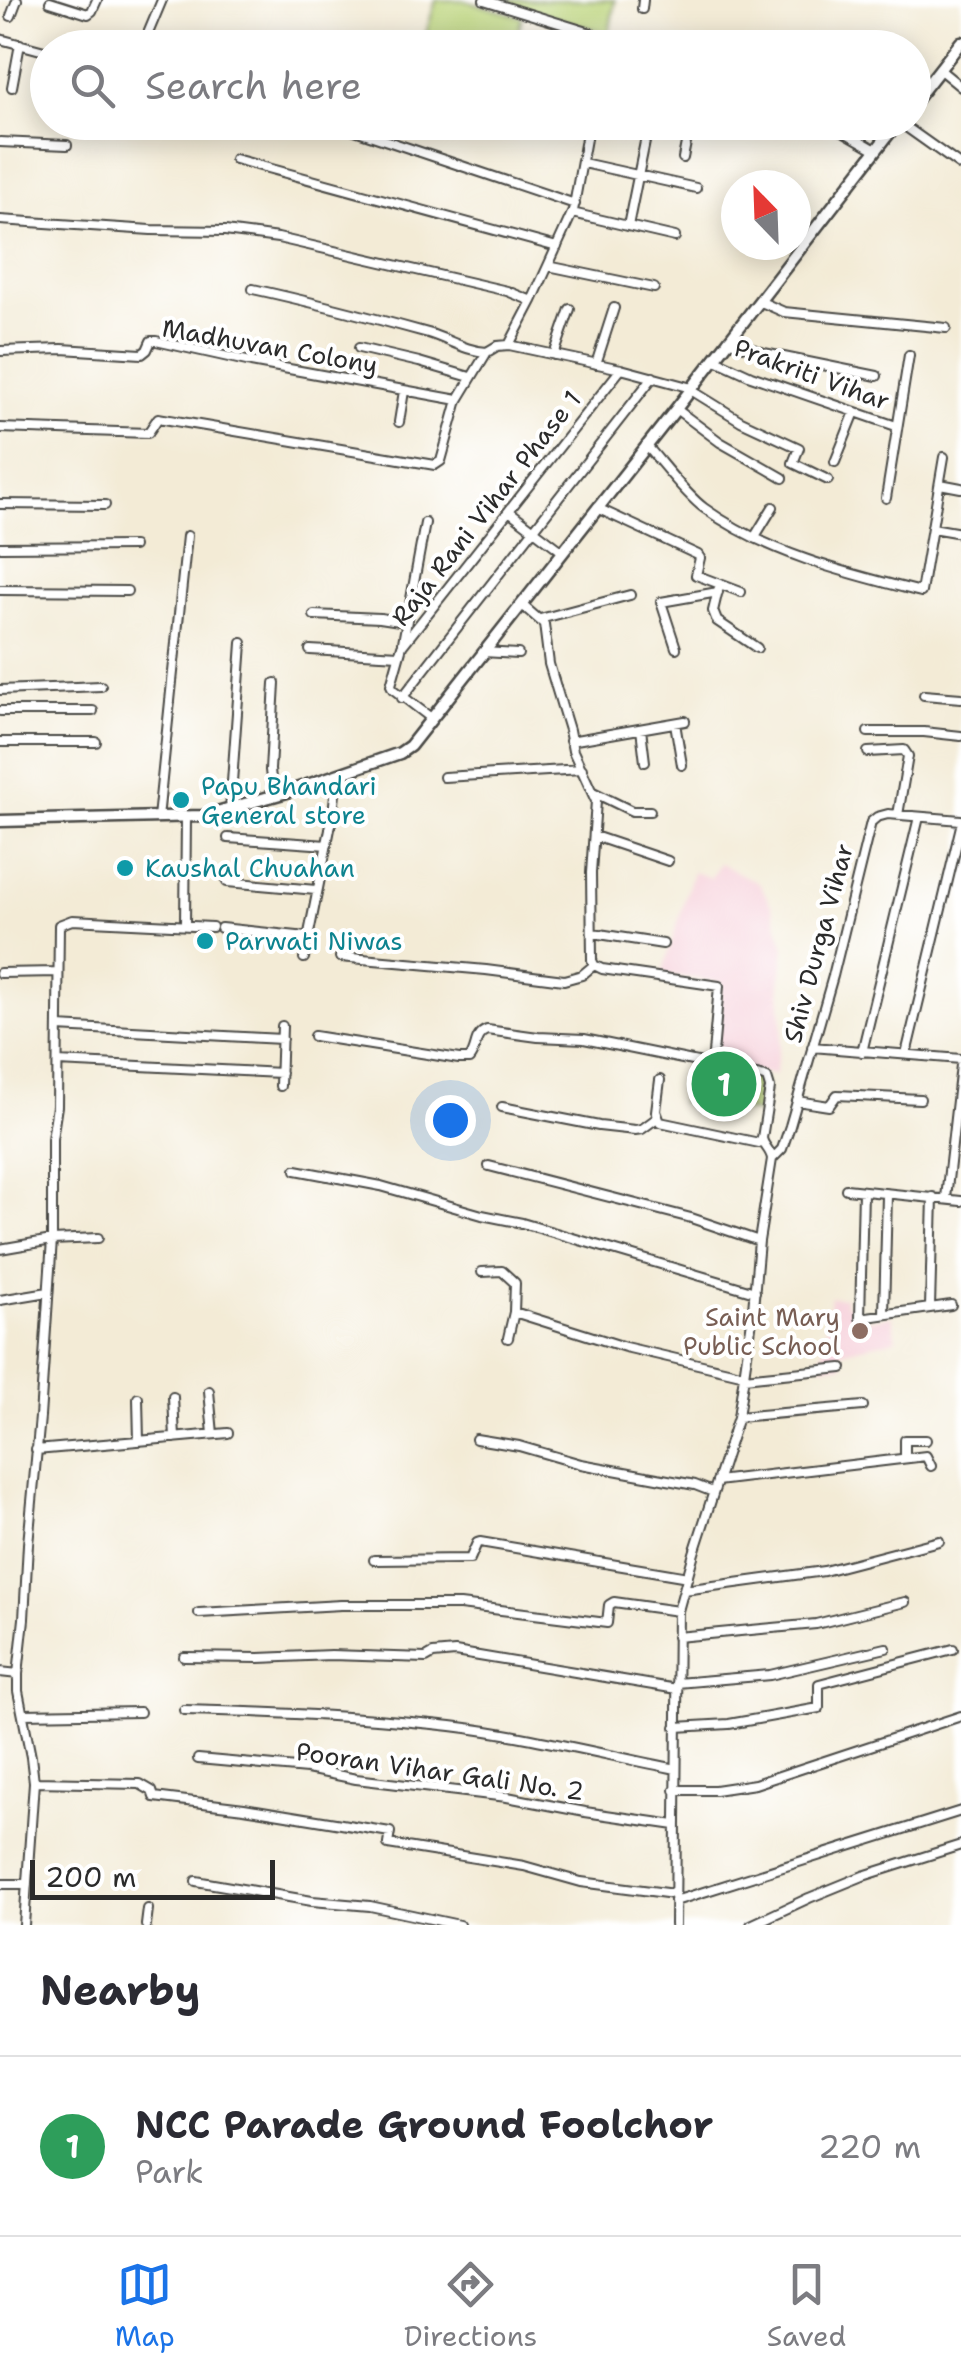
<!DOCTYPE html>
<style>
body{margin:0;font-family:"Shantell Sans",sans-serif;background:#f2f2f3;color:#2b2b33}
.compass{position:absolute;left:721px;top:170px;width:90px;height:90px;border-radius:50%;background:#fff;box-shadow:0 5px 25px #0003;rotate:337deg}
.scale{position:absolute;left:30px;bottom:25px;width:245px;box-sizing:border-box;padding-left:10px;border:5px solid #2b2b2b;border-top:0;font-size:28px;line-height:35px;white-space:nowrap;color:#2b2b2b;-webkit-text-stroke:8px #fff;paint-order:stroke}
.you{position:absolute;left:450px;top:1120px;width:35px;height:35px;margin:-25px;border:8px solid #fff;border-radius:50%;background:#1a73e8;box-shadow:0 0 0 15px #1a73e833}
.badge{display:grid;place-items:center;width:65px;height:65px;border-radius:50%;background:#1a73e8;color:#fff;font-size:32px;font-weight:700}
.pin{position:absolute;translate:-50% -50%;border:5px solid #fff;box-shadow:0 2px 10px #0006}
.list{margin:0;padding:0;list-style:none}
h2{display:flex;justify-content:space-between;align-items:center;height:130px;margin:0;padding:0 40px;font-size:42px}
h2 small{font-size:32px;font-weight:400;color:#7c7c81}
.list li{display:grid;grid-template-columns:65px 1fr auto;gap:30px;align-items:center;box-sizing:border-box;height:180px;padding:0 40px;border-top:2px solid #e1e1e2}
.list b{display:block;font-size:38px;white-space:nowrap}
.list p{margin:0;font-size:32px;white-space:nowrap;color:#7c7c81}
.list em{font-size:32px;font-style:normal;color:#7c7c81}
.icon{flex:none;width:55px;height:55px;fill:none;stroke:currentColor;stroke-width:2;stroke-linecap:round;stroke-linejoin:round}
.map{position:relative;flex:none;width:961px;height:1925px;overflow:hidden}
.search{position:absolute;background:#fff;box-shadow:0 5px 25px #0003;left:30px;right:30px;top:30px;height:110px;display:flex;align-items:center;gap:25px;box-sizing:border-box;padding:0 35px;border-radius:55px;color:#7c7c81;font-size:38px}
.sheet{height:310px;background:#fff}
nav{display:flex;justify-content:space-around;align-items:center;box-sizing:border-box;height:140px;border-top:2px solid #e1e1e2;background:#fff;font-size:28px;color:#7c7c81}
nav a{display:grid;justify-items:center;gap:5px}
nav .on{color:#1a73e8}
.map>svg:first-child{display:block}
.built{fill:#f6cfd9}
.green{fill:#bad378;stroke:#727f52;stroke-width:2.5}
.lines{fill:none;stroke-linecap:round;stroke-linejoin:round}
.street-casing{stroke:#494845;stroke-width:12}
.secondary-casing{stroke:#494845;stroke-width:15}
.street{stroke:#fff;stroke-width:8}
.secondary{stroke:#fff;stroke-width:10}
.culture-dot{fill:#0f9aa8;stroke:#fff;stroke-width:4}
.education-dot{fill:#8d6e63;stroke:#fff;stroke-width:4}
.labels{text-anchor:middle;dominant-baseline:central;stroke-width:8;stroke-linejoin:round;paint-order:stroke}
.street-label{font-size:25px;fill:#2b2b2b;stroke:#fff}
.culture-label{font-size:25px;fill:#0d838f;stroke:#fff;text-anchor:start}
.education-label{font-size:25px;fill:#785e54;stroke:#fff;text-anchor:end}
</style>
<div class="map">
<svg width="961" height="1925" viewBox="0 0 961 1925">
<rect width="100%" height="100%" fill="#fff"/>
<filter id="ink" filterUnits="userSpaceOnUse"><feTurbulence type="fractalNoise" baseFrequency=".01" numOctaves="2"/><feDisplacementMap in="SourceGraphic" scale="20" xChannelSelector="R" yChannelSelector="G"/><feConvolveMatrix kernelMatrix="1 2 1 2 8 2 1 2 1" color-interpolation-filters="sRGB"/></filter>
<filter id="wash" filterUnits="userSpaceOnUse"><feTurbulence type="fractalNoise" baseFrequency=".0048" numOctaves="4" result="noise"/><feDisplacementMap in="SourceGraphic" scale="40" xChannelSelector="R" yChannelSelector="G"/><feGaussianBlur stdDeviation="2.25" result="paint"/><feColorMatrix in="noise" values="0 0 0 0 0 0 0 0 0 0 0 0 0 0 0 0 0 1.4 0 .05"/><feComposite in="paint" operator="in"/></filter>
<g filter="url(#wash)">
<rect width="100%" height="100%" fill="#f3ebd6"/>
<!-- built -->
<path class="built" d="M719,863L760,884L772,907L785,948L780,983L782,1029L775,1075L720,1066L714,1060L722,982L662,974L693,872L711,878Z
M830,1297L845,1298V1305H855L857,1322L892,1316L896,1339L841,1352L843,1365L822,1366L820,1355L823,1354Z"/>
<!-- green -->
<path class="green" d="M436,0H463L522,17L514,47H422Z
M499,0H615L609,34Z
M688,1064L706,1067L717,1074L762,1079L766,1088L762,1113L681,1102Z"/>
</g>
<g filter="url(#ink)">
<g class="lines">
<defs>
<path id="street" d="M484,0L591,33L601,40L603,48
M50,2L88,14L92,11L97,0
M642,9L643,0
M11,16L17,0
M0,39L48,52
M144,43L162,0
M939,69L961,87
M12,87L20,44
M331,122L575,204
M589,122L573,211L532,301L509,345L621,369L692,388
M685,122L730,133
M827,122L876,150
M899,122L961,166
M0,142L67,145
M683,158L690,123
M235,159L557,247
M583,163L696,188
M572,213L675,237
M0,220L151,230L225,231L278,238L507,291L532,301
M628,226L649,122
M548,266L654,288
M253,289C312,302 370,317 428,333C448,339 466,351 487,352
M759,301L784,312L946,328
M728,340L764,353L877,376
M359,348L419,362L470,377
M0,351L62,349L142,354L147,350L151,341H156L251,362L458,400L487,352L497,346L509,345
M554,355L570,309
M714,359L751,376L896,426
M596,364L614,308
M691,390L741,421L799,448L793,463L828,480
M676,409L720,442L783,478
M399,422L404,391
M0,428L148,433L158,418L435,465L441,461L458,400
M646,445C663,464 685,494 704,508C768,554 846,573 921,592L944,457
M835,462L855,412
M940,484L961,488
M886,498L909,355
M0,504L105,505
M597,508L698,555L700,558L696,575L741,592
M509,511L563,552
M932,528L961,533
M754,538L773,507
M0,547L133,546
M0,590L127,591
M718,590L713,611L717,621L757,648
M521,604L544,624L549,664L569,730L573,751L596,801L591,873L592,960L594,965L602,969L719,986L712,1065C729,1075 749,1071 767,1078L770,1088L762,1138C763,1146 771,1150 772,1159L759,1241L752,1320L738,1417L694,1553L678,1611L675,1925
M314,615L380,618L406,622
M540,619L630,595
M403,642L425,523
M676,648L661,602L718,592
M310,650L399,655
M483,652L518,654
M0,690L101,686
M924,695L961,698
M402,698L653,377
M0,711H93
M431,718L393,689L391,685L402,646L621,369
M675,723L682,765
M641,729L645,762
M868,732H924L961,736
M570,741L685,721
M0,742H96
M868,752L904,750L908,756L898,815
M444,777L582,769
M593,792L632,811H650
M273,796L270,770L275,683
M230,810L242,643
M158,818L187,536
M594,836L668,861
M228,838L327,845
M227,882L316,890
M185,925L186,818
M221,928L307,937
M593,933L663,944
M340,957L486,970L564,980L582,975L594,965
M304,958L333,814L335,794L329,778
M0,973L58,972
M58,1027L282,1039
M314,1036L459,1059H469C478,1049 473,1035 487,1030L538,1037L584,1039L712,1065
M812,1047L961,1059
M862,1052L919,817
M906,1054L961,826
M58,1062L281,1073
M660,1080L656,1111L660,1122L764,1144
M280,1086L282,1026
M797,1101L829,1106L837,1095L920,1099
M502,1107L599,1126L635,1130L642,1129L657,1118
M772,1159L782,1149L790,1126L833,976L871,822L877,817L888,814L961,820
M489,1166L691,1218L759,1241
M296,1170L381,1186L482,1215L522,1223L755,1292
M846,1189L961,1201
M863,1191L860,1318L951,1305
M946,1198L961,1065
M0,1249L52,1240L98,1238
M482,1272L502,1271L515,1283L514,1312L508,1338
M0,1300L48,1292
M930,1307L933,1197
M514,1312L625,1347L745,1375
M884,1314L887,1195
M744,1378L842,1368
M209,1391L213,1434
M173,1397L175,1438
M138,1398L139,1441
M738,1417L863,1406
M476,1439L519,1446L581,1464L695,1485L713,1492
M36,1450L228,1433
M905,1458V1440H926
M717,1481L926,1456L931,1466
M374,1560L470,1559L477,1543L480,1542L688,1577
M684,1590L824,1571L939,1541
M199,1613L341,1605H460L607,1623L609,1605L614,1602L678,1611
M677,1637L816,1624L905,1602
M184,1657L259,1658L331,1655L426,1658L433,1654L455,1652L677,1689
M0,1672L18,1674
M677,1683L770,1675L886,1648
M184,1710C273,1712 362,1716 451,1726C526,1735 601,1754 676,1769
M23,1714L140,1712
M676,1727L729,1724L819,1708V1684L953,1649
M198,1759L307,1769L356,1779L507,1797L585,1812L675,1825
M34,1782L140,1784L152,1791L154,1797L244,1808L390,1832L388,1844L524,1866L581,1882L674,1894
M675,1790H715L755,1784L961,1716
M196,1881L312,1901L370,1906L459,1925
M0,1884H27
M675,1901L961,1811
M24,1925L34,1782L31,1757L18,1691V1674L24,1619L28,1544L40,1417L52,1240V1139L57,1106L59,925L72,920L212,927
M146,1925L148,1909
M751,1925L809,1898L863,1876L961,1845"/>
<path id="secondary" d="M914,102L961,42
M0,821L203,816L287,792L400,753L410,746L676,409L898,122"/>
</defs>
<!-- street casing -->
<use href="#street" class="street-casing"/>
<!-- secondary casing -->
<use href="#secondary" class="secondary-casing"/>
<!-- street -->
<use href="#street" class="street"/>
<!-- secondary -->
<use href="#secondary" class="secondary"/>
</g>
</g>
<!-- markers -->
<g class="culture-dot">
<circle cx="181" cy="800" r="10"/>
<circle cx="125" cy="868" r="10"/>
<circle cx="205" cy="941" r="10"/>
</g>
<circle class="education-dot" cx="860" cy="1331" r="10"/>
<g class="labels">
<!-- street labels -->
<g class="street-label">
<text transform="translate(270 346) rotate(10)">Madhuvan Colony</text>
<text transform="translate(812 374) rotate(20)">Prakriti Vihar</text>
<text transform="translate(486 508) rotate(-52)">Raja Rani Vihar Phase 1</text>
<text transform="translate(818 943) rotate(-75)">Shiv Durga Vihar</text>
<text transform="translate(440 1771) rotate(8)">Pooran Vihar Gali No. 2</text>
</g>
<!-- culture labels -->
<g class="culture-label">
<text x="201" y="786">Papu Bhandari<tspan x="201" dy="29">General store</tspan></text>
<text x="145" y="868">Kaushal Chuahan</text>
<text x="225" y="941">Parwati Niwas</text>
</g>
<!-- education labels -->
<g class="education-label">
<text x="840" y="1317">Saint Mary<tspan x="840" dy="29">Public School</tspan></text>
</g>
</g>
</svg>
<svg class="compass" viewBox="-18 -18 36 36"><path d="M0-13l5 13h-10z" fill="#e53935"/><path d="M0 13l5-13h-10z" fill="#7c7c81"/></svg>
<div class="scale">200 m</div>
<div class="you"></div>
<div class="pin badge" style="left:724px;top:1084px;background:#2e9e5b">1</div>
<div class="search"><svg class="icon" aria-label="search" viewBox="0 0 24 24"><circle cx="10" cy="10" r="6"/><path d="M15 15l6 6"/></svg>Search here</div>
</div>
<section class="sheet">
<h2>Nearby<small></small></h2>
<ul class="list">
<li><span class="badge" style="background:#2e9e5b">1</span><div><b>NCC Parade Ground Foolchor</b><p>Park</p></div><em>220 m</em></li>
</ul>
</section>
<nav>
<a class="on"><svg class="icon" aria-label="map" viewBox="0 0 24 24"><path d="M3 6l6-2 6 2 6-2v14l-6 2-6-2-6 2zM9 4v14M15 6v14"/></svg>Map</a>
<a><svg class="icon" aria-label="directions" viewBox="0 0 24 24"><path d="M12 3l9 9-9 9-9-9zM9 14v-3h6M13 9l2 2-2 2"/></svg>Directions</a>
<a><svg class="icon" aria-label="saved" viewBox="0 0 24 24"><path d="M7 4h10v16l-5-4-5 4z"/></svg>Saved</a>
</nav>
